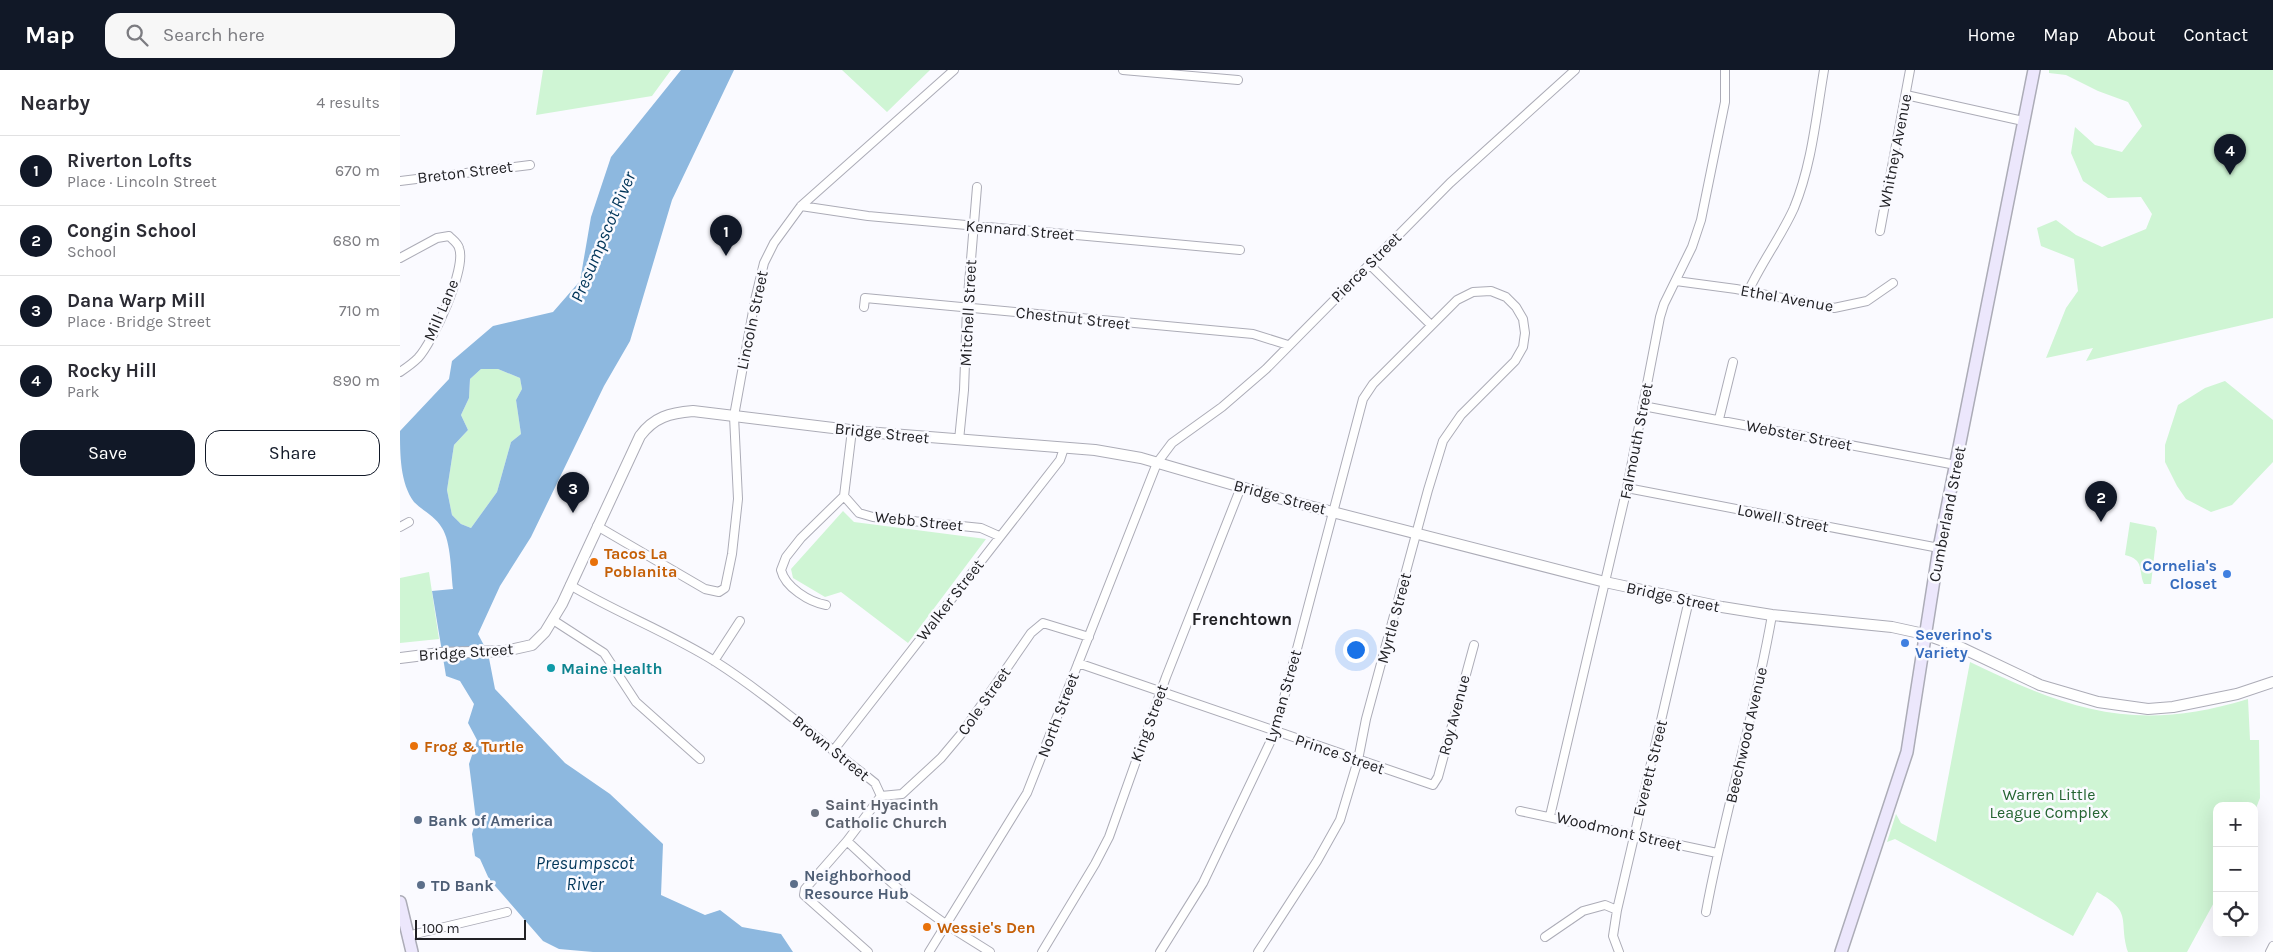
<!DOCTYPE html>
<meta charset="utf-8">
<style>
body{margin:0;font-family:Karla,sans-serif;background:#f7f7f7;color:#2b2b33}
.controls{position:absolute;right:15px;bottom:15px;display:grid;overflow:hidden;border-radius:10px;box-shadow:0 5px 20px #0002}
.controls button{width:45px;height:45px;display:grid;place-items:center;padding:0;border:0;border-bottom:1px solid #e1e1e2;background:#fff;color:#2b2b33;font:25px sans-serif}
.scale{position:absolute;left:15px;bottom:12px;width:111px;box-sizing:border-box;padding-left:5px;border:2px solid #212125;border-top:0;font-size:14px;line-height:18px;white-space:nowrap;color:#212125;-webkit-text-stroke:4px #fafaff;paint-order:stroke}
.you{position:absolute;left:955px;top:579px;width:18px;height:18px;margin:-12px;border:4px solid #fff;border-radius:50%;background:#1a73e8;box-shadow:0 0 0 8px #1a73e833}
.badge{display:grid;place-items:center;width:32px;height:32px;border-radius:50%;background:#111827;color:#fff;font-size:16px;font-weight:700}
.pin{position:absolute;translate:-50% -41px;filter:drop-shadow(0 1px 2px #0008)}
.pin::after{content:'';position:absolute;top:26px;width:18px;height:15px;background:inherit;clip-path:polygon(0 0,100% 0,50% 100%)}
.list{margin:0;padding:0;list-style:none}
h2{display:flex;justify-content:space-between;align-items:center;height:65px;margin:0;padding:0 20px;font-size:21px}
h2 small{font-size:16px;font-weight:400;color:#7c7c81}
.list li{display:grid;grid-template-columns:32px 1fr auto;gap:15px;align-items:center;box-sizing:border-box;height:70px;padding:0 20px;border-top:1px solid #e1e1e2}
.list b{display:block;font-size:19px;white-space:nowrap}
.list p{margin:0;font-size:16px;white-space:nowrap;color:#7c7c81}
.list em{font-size:16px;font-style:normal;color:#7c7c81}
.actions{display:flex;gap:10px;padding:15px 20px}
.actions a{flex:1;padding:11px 0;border:1px solid #111827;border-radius:15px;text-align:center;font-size:18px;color:#111827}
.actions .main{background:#111827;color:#fff}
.icon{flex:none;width:28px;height:28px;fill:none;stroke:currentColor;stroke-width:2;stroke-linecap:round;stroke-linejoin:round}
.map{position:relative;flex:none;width:1873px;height:882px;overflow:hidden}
header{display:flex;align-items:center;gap:30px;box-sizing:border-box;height:70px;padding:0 25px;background:#111827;color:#fff}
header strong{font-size:24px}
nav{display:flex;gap:28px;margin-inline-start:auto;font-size:18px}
.search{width:350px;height:45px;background:#f7f7f7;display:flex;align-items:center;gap:12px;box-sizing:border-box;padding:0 18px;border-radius:15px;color:#7c7c81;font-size:19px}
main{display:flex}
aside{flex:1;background:#fff}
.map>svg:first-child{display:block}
.green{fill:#cff5d4}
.water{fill:#8db8df;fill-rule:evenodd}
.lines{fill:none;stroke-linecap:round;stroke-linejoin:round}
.minor-casing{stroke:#acacb7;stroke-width:10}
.tertiary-casing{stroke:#acacb7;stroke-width:12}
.secondary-casing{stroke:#acacb7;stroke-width:14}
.minor{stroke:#fff;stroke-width:8}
.tertiary{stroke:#fff;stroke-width:10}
.secondary{stroke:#ece7fc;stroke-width:11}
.food-dot{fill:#e8710a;stroke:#fafaff;stroke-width:2}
.shop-dot{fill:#3f7fe0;stroke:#fafaff;stroke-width:2}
.culture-dot{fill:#0f9aa8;stroke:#fafaff;stroke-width:2}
.worship-dot{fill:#6b7280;stroke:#fafaff;stroke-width:2}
.service-dot{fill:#5c6f8a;stroke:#fafaff;stroke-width:2}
.labels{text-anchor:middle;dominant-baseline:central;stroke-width:5;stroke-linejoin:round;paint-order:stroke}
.street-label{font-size:16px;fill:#212125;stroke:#fafaff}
.food-label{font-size:16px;font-weight:bold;fill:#c56008;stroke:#fafaff;text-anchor:start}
.shop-label{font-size:16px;font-weight:bold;fill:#366cbe;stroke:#fafaff;text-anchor:end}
.culture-label{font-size:16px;font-weight:bold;fill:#0d838f;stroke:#fafaff;text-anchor:start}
.park-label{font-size:16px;fill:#246432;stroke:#fafaff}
.worship-label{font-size:16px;font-weight:bold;fill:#5b616d;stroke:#fafaff;text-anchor:start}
.service-label{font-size:16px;font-weight:bold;fill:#4e5e75;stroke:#fafaff;text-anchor:start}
.water-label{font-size:18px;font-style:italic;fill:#003559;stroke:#fafaff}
.neighbourhood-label{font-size:18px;font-weight:bold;fill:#212125;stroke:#fafaff}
</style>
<header>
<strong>Map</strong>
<div class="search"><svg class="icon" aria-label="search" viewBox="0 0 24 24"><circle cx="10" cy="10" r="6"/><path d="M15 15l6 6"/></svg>Search here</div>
<nav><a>Home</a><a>Map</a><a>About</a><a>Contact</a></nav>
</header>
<main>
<aside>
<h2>Nearby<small>4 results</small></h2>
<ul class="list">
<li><span class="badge">1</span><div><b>Riverton Lofts</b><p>Place · Lincoln Street</p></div><em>670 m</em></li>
<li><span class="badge">2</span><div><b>Congin School</b><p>School</p></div><em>680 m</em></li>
<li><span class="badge">3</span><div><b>Dana Warp Mill</b><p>Place · Bridge Street</p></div><em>710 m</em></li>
<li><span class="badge">4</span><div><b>Rocky Hill</b><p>Park</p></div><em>890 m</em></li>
</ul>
<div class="actions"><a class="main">Save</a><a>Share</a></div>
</aside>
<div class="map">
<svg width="1873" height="882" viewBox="0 0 1873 882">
<rect width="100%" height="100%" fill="#fafaff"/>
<!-- green -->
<path class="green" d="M143,0H271L252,26L136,45Z
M442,0H530L487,42Z
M1649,0H1873V248L1686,291L1693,278L1646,288L1666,238L1678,221L1674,189L1641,176L1637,158L1656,150L1676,165L1702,177L1746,159L1752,144L1741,127L1708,128L1683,111L1671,83L1675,57L1695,75L1722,82L1742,56L1728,32L1698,21L1666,5L1649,3Z
M81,299H98L120,308L122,319L116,330L121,364L111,372L97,422L71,458L61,454L52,445L47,420L54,375L68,360L61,345L69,328L70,309Z
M1825,311L1873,350V392L1832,435L1811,442L1786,429L1777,416L1765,392V375L1778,335L1805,318Z
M443,441L454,452L586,469L508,573L441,522L425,527L393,508L391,499Z
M1730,452L1755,457L1757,461L1751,514H1744C1738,500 1745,490 1725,485Z
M29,502L39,569L0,573V508Z
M1570,592C1671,641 1737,663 1848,629L1850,670H1859L1860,728L1854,743V736H1817V827L1787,882H1728C1718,851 1734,842 1697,822L1673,866L1495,769L1487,772L1496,744L1501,753L1536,772Z"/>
<!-- water -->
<path class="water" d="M281,0H334L272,130L230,271L204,316L131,467L100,516L78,564L88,583L95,619L165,693L210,724L263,774L261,825L305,845L320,840L342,857L381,864L393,882H193L159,879L143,871L89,809L80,789L75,786L72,764L76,750L69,694L77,670L68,653L74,634L60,611L46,606L32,521L53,519C51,502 51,472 42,458C35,446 23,441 14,432C0,413 0,384 0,361L49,309L52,291L93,256L153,242L180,211L191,147L211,87ZM81,299H98L120,308L122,319L116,330L121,364L111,372L97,422L71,458L61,454L52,445L47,420L54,375L68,360L61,345L69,328L70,309Z"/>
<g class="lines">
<defs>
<path id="minor" d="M723,0L838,10
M1506,25L1623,51
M0,111L130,95
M401,136L468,146L840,180
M1480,161L1510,0
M0,188L37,168L49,166C53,170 58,173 59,178C67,198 33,272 18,288C13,293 6,298 0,302
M969,194L1031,255
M1276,211L1336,219L1434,238L1467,231L1493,213
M1348,222C1361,193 1381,167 1394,138C1412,94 1416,47 1424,0
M464,237L465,228L853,264L888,275
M1243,336L1556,395
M1319,349L1333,292
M559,370L564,320L567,238L577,117
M1227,418L1539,478
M444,426L459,443L473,447L581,458L599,466
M197,456L305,519L319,522L325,518L332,484L338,429L334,346L355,230L364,193L374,173L401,136L554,0
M0,457L9,452
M170,515C217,543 270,563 316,592C369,626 415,667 465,705L475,713L481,726
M426,535C409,532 385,517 381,500L386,487L401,468L444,426L452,360
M153,550L204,583L236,632L300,689
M314,591L340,551
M678,593L1033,715L1038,707L1074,575
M433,681L660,390L664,378
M481,726L502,724L541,688L562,663L631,563L643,553L689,567
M1120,741L1317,783
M1150,746L1227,418L1260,247L1264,234L1292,177L1301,150L1325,32V0
M447,771L505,825L547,855L590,882
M1306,842C1324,743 1355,645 1372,545
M7,866L107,842
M1145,867L1183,841L1205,835L1217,840
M468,882L404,825L405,819L447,771L481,726
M529,882L627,723L757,393L772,373L822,337L866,299L1050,113L1175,0
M642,882L695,794L709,767L766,607L841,417
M760,882L803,813L875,662L963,329L973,314L1057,230L1073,222L1091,221L1106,227L1116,237L1123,249L1125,263L1123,277L1115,291L1061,345L1043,371L1028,420L966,649L958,690L940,750L917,791L858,882
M1219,882L1213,866L1217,840L1289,530
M1870,882L1873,876"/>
<path id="tertiary" d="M0,588L40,583L105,581L132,575L145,562L162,534L240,366C254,347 270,343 293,341L466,362L695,380L741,388L882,429L1205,512L1322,537L1372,545L1492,557L1524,564L1560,577L1640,615L1698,632L1748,639L1773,637L1837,624L1873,612"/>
<path id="secondary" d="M0,832L12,882
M1441,882L1507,682L1539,478L1634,0"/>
</defs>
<!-- minor casing -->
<use href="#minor" class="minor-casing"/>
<!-- tertiary casing -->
<use href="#tertiary" class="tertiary-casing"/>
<!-- secondary casing -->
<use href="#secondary" class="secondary-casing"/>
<!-- minor -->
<use href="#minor" class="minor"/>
<!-- tertiary -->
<use href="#tertiary" class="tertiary"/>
<!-- secondary -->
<use href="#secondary" class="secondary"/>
</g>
<!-- markers -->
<g class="food-dot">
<circle cx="194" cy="492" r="5"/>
<circle cx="14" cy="676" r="5"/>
<circle cx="527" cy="857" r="5"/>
</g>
<g class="shop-dot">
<circle cx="1827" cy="504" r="5"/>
<circle cx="1505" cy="573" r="5"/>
</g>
<circle class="culture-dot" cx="151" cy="598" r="5"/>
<circle class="worship-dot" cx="415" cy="743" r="5"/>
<g class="service-dot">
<circle cx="18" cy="750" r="5"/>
<circle cx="394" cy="814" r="5"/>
<circle cx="21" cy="815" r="5"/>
</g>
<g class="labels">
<!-- street labels -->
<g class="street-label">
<text transform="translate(1495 81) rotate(-79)">Whitney Avenue</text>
<text transform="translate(65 102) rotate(-7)">Breton Street</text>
<text transform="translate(620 160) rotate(5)">Kennard Street</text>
<text transform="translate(966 197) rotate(-45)">Pierce Street</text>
<text transform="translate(1387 228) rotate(10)">Ethel Avenue</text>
<text transform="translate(41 240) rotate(-67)">Mill Lane</text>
<text transform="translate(568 243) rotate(-87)">Mitchell Street</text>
<text transform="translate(673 248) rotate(6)">Chestnut Street</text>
<text transform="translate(352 250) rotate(-78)">Lincoln Street</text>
<text transform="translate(482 363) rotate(6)">Bridge Street</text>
<text transform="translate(1399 365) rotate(11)">Webster Street</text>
<text transform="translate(1236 371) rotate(-79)">Falmouth Street</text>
<text transform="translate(880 427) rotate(15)">Bridge Street</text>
<text transform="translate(1547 444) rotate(-79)">Cumberland Street</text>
<text transform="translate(1383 448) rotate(11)">Lowell Street</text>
<text transform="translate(519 451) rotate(6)">Webb Street</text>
<text transform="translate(1273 527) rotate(12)">Bridge Street</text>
<text transform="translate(550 530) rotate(-52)">Walker Street</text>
<text transform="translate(994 548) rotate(-75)">Myrtle Street</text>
<text transform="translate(66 582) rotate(-4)">Bridge Street</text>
<text transform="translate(883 626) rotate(-74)">Lyman Street</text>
<text transform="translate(584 631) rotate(-55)">Cole Street</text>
<text transform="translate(658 645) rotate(-69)">North Street</text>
<text transform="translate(1054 645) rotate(-75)">Roy Avenue</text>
<text transform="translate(749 653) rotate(-70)">King Street</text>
<text transform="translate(1346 665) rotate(-77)">Beechwood Avenue</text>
<text transform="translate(431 678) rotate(39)">Brown Street</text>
<text transform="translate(940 684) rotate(19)">Prince Street</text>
<text transform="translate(1250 698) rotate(-76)">Everett Street</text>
<text transform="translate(1219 761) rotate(13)">Woodmont Street</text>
</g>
<!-- food labels -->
<g class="food-label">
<text x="204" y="483">Tacos La<tspan x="204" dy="18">Poblanita</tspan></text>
<text x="24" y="676">Frog &amp; Turtle</text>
<text x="537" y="857">Wessie's Den</text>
</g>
<!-- shop labels -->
<g class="shop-label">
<text x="1817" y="495">Cornelia's<tspan x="1817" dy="18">Closet</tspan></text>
<text x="1515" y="564" text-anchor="start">Severino's<tspan x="1515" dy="18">Variety</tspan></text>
</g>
<!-- culture labels -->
<g class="culture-label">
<text x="161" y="598">Maine Health</text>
</g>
<!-- park labels -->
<g class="park-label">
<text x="1649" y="724">Warren Little<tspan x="1649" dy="18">League Complex</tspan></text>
</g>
<!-- worship labels -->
<g class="worship-label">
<text x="425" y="734">Saint Hyacinth<tspan x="425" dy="18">Catholic Church</tspan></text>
</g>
<!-- service labels -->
<g class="service-label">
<text x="28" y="750">Bank of America</text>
<text x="404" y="805">Neighborhood<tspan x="404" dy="18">Resource Hub</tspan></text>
<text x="31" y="815">TD Bank</text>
</g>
<!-- water labels -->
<g class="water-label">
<text transform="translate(203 167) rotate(-67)">Presumpscot River</text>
<text x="185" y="793">Presumpscot<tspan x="185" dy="21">River</tspan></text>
</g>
<!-- neighbourhood labels -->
<g class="neighbourhood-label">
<text x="842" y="549">Frenchtown</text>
</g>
</g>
</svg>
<div class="controls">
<button>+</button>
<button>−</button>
<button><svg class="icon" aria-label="locate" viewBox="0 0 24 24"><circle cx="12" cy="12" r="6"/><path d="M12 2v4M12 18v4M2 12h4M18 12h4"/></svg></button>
</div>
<div class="scale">100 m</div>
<div class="you"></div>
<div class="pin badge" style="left:326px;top:186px">1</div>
<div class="pin badge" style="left:1701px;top:452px">2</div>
<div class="pin badge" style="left:173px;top:443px">3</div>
<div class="pin badge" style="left:1830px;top:105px">4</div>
</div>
</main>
